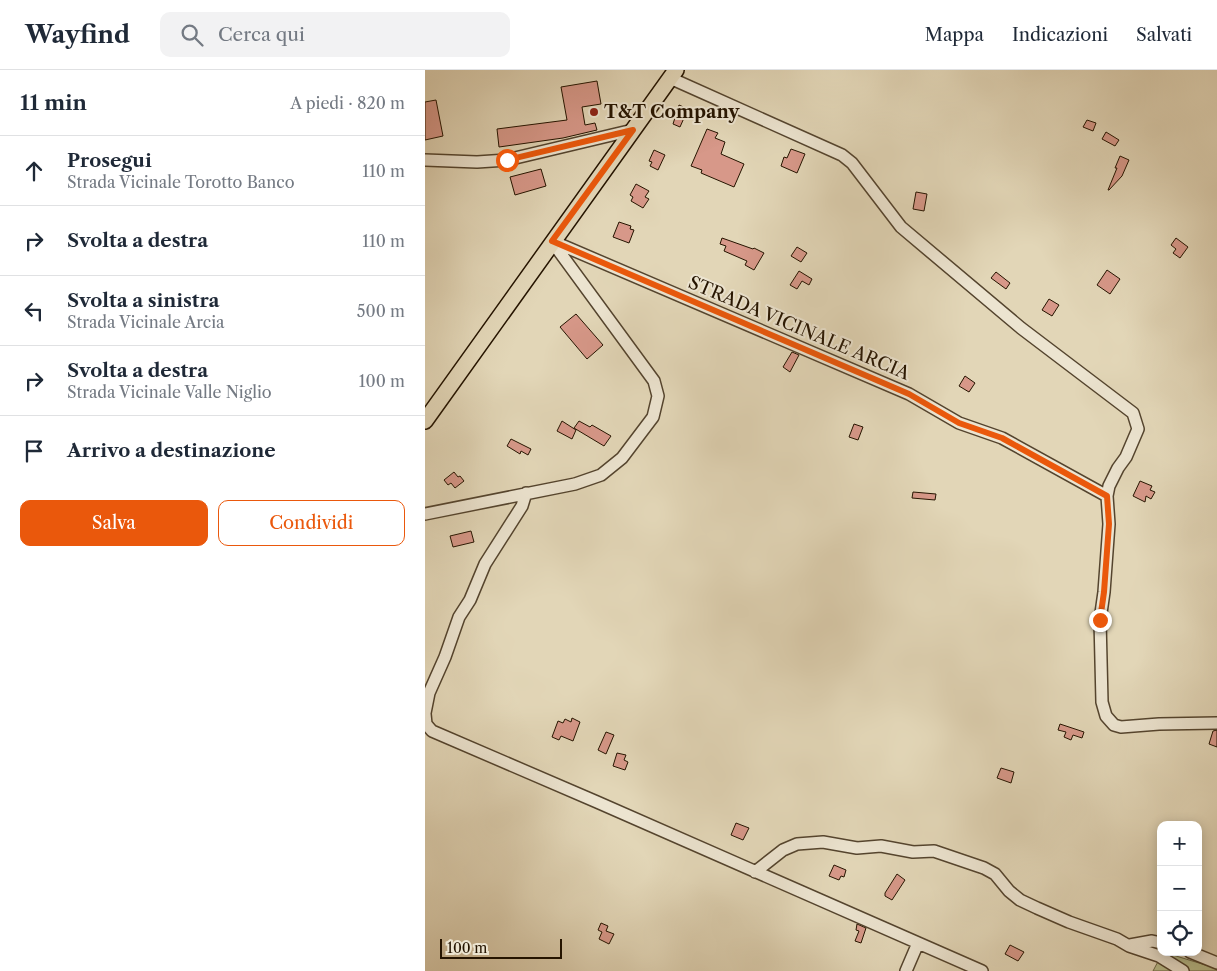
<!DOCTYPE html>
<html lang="it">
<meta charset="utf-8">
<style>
body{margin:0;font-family:"Libre Caslon Text",serif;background:#f2f2f3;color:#1f2937}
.controls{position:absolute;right:15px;bottom:15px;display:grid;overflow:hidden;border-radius:10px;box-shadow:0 2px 12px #0003}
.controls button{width:45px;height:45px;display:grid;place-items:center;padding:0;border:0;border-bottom:1px solid #e0e1e3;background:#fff;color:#1f2937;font:25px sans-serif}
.scale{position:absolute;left:15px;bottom:12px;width:122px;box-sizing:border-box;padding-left:5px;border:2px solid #251400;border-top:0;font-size:14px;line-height:18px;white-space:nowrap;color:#251400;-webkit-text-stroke:4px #ece4d0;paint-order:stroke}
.stop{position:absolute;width:15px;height:15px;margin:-11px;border:4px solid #ea580c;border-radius:50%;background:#fff}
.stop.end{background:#ea580c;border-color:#fff;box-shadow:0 1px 5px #0008}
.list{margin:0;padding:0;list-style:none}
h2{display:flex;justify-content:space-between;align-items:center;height:65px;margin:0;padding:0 20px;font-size:21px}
h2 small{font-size:16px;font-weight:400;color:#747a83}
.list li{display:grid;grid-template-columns:32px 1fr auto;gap:15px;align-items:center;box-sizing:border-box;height:70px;padding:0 20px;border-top:1px solid #e0e1e3}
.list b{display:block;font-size:19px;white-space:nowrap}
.list p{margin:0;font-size:16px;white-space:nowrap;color:#747a83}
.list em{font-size:16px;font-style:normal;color:#747a83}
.actions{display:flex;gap:10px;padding:15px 20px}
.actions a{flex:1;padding:11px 0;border:1px solid #ea580c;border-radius:10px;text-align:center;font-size:18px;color:#ea580c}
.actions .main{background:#ea580c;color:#fff}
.icon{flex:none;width:28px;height:28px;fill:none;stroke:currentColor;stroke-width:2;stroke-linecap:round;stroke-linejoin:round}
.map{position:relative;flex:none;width:792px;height:901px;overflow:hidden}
header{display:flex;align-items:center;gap:30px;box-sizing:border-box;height:70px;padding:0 25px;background:#fff;border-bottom:1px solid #e0e1e3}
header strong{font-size:24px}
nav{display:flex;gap:28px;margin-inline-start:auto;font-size:18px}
.search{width:350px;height:45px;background:#f2f2f3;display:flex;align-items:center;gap:12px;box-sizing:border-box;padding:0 18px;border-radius:10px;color:#747a83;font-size:19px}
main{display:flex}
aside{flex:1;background:#fff}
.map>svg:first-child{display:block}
.green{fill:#b8bc8b;stroke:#6e6846}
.building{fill:#d79889;stroke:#251400}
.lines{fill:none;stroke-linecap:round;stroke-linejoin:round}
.minor-casing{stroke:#54442e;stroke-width:14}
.major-casing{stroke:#251400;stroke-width:18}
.minor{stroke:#ece4d0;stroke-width:11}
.major{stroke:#e2d6b7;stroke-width:15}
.route{stroke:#ea580c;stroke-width:6}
.poi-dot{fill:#8f2418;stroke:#ece4d0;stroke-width:2}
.labels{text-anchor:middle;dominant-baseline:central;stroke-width:4;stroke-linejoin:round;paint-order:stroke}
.poi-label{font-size:18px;font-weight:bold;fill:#251400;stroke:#ece4d0;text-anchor:start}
.street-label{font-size:18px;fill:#251400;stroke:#ece4d0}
</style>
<header>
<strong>Wayfind</strong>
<div class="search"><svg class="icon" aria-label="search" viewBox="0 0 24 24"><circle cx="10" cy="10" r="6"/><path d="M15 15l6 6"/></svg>Cerca qui</div>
<nav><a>Mappa</a><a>Indicazioni</a><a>Salvati</a></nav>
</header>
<main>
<aside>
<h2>11 min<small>A piedi · 820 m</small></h2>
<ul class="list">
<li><svg class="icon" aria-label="ahead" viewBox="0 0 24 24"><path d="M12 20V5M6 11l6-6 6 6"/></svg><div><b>Prosegui</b><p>Strada Vicinale Torotto Banco</p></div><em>110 m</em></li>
<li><svg class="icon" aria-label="right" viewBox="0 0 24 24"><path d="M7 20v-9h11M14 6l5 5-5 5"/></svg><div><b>Svolta a destra</b></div><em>110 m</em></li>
<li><svg class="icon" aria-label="left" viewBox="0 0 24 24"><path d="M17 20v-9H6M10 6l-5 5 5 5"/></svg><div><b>Svolta a sinistra</b><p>Strada Vicinale Arcia</p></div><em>500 m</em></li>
<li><svg class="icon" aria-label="right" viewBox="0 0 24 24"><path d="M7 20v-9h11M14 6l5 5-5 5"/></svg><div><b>Svolta a destra</b><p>Strada Vicinale Valle Niglio</p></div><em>100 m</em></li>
<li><svg class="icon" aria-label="arrive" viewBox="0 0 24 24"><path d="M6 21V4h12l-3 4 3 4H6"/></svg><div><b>Arrivo a destinazione</b></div></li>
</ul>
<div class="actions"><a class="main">Salva</a><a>Condividi</a></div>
</aside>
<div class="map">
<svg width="792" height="901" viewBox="0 0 792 901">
<rect width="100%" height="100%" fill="#e2d6b7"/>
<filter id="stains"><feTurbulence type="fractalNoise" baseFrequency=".004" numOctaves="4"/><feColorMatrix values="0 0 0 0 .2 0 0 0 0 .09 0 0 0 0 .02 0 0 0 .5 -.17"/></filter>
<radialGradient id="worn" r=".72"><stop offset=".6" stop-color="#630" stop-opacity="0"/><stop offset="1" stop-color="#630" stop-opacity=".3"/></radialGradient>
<!-- green -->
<path class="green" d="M738,882L787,897L792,899V901H728Z"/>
<!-- building -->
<path class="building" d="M172,11L176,34L157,37L160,55L170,53L172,60L138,68L74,77L72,59L142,50L136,17Z
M11,30L18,66L0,70V32Z
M254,35L263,39L255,57L248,54Z
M662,50L671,53L668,61L658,57Z
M282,59L293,63L290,68L300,72L296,84L319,94L309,117L276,103L277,100L266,96Z
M681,62L694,70L690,76L677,69Z
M366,79L380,84L372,103L356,96L359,87L362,88Z
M229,80L240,85L233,100L225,96L227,92L224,91Z
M695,86L704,90L697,106L684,120H683L692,98H690Z
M116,99L121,116L90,125L85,107Z
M211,114L224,121L220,127L224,129L218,138L206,131L208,127L205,125Z
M491,122L502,124L499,141L488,139Z
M194,152L206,156L205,159L209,160L204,173L188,167Z
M297,168L328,179L329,178L339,183L329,200L320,195L322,191L299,181L301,176L295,174Z
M751,168L763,177L755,188L748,183L751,179L746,175Z
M372,177L382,183L376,192L366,186Z
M682,200L695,209L685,224L672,215Z
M374,201L387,209L384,215L377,211L372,219L365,215Z
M571,202L585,213L581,219L566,208Z
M624,229L634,235L627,246L617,240Z
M151,244L178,275L162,289L135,257Z
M367,282L374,285L365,302L358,297Z
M540,306L550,313L544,322L534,316Z
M137,351L151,360L147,369L132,361Z
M154,351L165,357L167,355L186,366L179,376L149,358Z
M429,354L438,357L433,370L424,367Z
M86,369L106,379L103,385L96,381L95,384L82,376Z
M29,402L33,407L35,406L39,411L30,418L26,413L23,415L19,410Z
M715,411L727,416L725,420L730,422L726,429L721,426L720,432L708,426Z
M488,422L511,424L510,430L487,428Z
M46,461L49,472L28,477L25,466Z
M147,648L155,652L148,671L136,666L134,670L127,667L133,651L138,653L140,649L146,652Z
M635,654L659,662L657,668L648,665L646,670L639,667L641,662L633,660Z
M792,660V677L784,674L788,661Z
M181,662L189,665L181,684L173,680Z
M192,683L201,685L199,690L203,692L200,700L188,696Z
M576,698L589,702L586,713L572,708Z
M311,753L324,758L318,770L306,765Z
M409,795L421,800L419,807L416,806L414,810L404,806Z
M472,804L480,810L467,830L460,826V823Z
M176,853L183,856L181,861L189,864L184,874L174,869L177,862L173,860Z
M432,854L441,858L436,873L430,871L434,861L431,860Z
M585,875L599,882L593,891L580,884Z"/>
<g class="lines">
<defs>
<path id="minor" d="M245,8L417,85L427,93L476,157L596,258L708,343L713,359L701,387L693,398L684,416L682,426L684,454L679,522L675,550L677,632L681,646L689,655L696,657L734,654L792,653
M0,90L52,92L82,90L208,60
M127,171L484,324L534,353L577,368L682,426
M0,444L150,414L176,405L197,388L228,347L233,326L229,311L128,173
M0,643L4,623L20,587L34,547L45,530L60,494L97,436L101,423
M0,644L1,654L7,661L172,732L557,901
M330,802L358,780L372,774L398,772L432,778L456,776L488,782L509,781L559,798L570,804L584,821L595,830L612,838L644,852L692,869L704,876L734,886L758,901
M705,875L727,871L736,873
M765,882L792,893
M481,901L493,873"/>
<path id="major" d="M0,351L251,0"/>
</defs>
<!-- minor casing -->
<use href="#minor" class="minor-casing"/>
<!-- major casing -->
<use href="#major" class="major-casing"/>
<!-- minor -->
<use href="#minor" class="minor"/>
<!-- major -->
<use href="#major" class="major"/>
</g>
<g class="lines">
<!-- route -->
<path class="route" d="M82,90L208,60L127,171L484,324L534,353L577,368L682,426L684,454L679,522L675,550"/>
</g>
<!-- markers -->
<circle class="poi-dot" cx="169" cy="42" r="5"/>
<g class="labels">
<!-- poi labels -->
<g class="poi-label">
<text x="179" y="42">T&amp;T Company</text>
</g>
<!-- street labels -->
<g class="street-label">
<text transform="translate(374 258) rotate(23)">STRADA VICINALE ARCIA</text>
</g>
</g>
<rect width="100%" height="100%" filter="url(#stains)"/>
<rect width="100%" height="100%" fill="url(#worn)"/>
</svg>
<div class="controls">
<button>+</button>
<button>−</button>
<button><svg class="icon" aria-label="locate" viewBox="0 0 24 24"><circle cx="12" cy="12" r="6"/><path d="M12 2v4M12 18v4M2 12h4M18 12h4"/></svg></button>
</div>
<div class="scale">100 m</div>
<div class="stop" style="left:82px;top:90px"></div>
<div class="stop end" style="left:675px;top:550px"></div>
</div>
</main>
